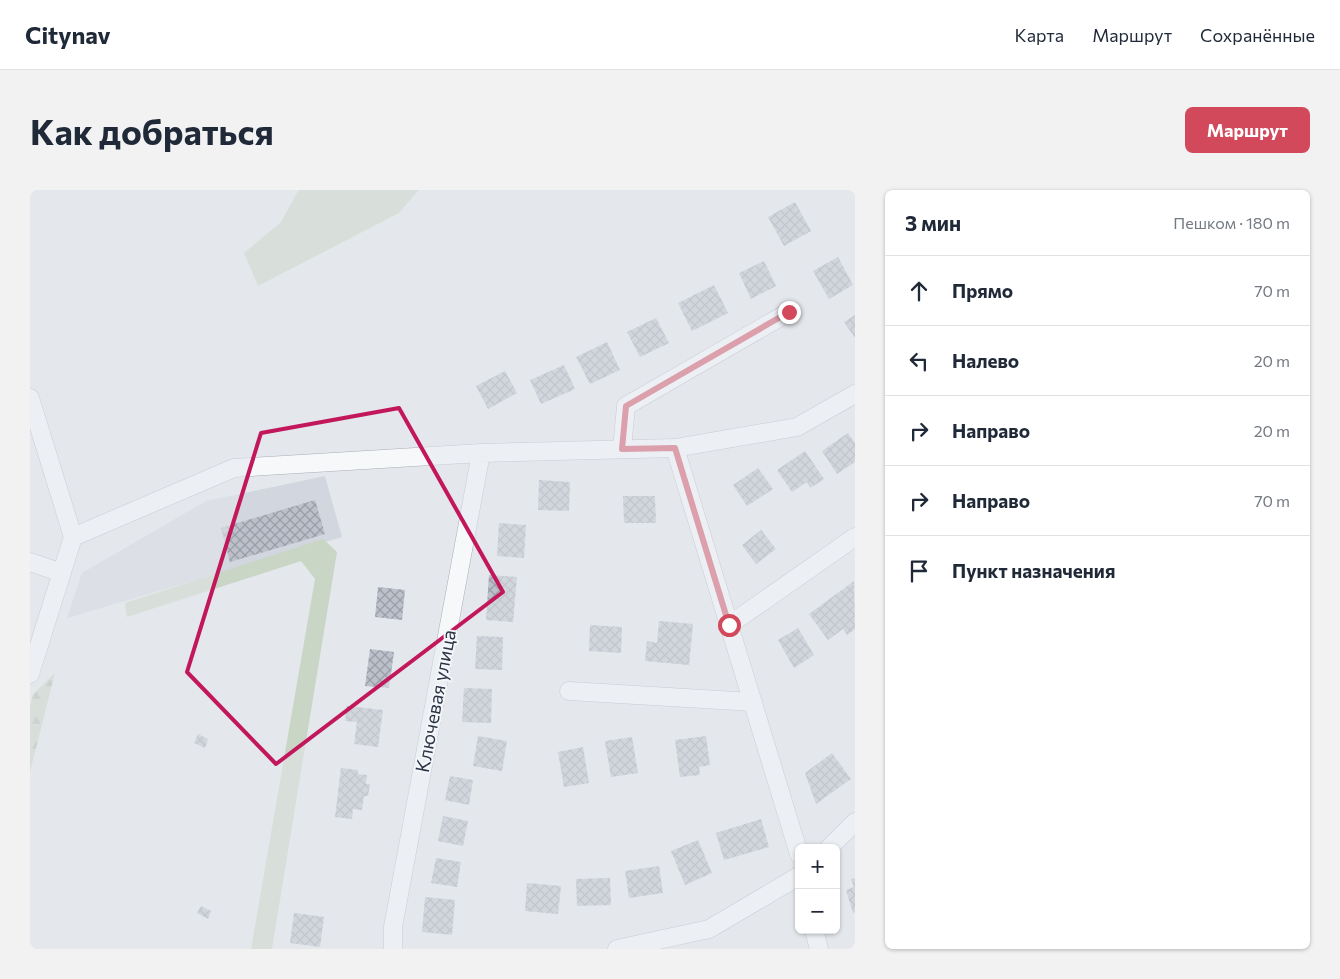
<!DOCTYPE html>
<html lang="ru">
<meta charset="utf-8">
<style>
body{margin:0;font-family:Commissioner,sans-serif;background:#f2f2f3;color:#1f2937}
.controls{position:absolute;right:15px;bottom:15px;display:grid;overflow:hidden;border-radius:8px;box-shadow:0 1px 4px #0004}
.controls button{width:45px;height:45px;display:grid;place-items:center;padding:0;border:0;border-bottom:1px solid #e0e1e3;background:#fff;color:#1f2937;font:25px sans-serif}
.stop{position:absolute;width:15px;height:15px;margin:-11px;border:4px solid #d1495b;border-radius:50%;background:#fff}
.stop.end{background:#d1495b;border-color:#fff;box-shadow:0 1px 5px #0008}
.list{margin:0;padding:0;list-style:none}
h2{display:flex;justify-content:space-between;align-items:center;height:65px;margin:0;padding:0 20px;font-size:21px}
h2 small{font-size:16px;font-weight:400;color:#747a83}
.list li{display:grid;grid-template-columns:32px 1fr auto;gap:15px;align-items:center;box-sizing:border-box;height:70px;padding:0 20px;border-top:1px solid #e0e1e3}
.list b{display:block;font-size:19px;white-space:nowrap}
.list em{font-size:16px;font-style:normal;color:#747a83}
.icon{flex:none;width:28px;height:28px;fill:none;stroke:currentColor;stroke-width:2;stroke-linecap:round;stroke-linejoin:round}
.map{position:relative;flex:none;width:825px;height:759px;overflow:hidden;border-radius:8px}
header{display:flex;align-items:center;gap:30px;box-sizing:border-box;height:70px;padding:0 25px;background:#fff;border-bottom:1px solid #e0e1e3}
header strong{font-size:24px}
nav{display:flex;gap:28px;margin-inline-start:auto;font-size:18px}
.intro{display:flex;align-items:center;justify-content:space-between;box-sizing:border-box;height:120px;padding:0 30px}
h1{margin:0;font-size:35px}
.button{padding:12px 22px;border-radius:8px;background:#d1495b;color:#fff;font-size:18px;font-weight:700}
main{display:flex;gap:30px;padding:0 30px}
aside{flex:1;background:#fff;border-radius:8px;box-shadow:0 1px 4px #0004}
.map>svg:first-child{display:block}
.built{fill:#d2d6de}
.grass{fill:#c9d6c5}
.forest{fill:url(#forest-firs)}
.building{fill:url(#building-cross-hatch)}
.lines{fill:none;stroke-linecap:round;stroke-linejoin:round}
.minor-casing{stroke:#a9aeb7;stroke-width:19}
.minor{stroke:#f7f8fa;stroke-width:18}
.route{stroke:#d1495b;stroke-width:6}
.marked{fill:none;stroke:#c2185b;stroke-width:4;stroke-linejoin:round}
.labels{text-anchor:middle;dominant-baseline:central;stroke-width:4;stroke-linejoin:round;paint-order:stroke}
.street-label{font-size:19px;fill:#2b3445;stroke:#f4f6f9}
</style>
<header>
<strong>Citynav</strong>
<nav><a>Карта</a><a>Маршрут</a><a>Сохранённые</a></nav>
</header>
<div class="intro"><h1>Как добраться</h1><a class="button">Маршрут</a></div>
<main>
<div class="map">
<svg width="825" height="759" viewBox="0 0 825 759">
<defs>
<pattern id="forest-firs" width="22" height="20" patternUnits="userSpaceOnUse" patternTransform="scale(1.25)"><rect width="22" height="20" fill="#c9d6c5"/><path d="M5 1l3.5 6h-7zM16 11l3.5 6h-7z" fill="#adb8ab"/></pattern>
<pattern id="building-cross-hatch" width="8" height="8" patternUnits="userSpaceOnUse" patternTransform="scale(1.25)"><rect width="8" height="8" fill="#bbc0ca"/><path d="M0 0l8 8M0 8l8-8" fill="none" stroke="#989da6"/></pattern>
</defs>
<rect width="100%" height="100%" fill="#e4e7ec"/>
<!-- built -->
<path class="built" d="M295,286L312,347L37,428L52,383L176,311Z"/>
<!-- grass -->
<path class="grass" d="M271,0H389L369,23L228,96L214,63L251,32L268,1Z
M293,349L307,362L242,759H221L285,389L271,371L97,427L95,413Z"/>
<!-- forest -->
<path class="forest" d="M25,483L0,582V516L3,504Z"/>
<!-- building -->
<path class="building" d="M765,12L781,41L754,56L738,27Z
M808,67L823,95L799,109L783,81Z
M734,71L746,96L721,109L709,83Z
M684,95L698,123L662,141L648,113Z
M825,125V148L814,132Z
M626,128L639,153L610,167L597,142Z
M577,152L590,180L560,194L546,167Z
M534,175L545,199L511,214L500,190Z
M475,181L487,203L458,219L446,196Z
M818,243L825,253V272L807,284L792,261Z
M775,261L794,289L780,298L777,292L762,302L747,280Z
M728,278L743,299L717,316L703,295Z
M509,290L540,292L539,321L508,320Z
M593,306H625L626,333H594Z
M285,310L295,344L200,372L191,338Z
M469,333L496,335L494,368L467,366Z
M731,340L746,359L726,374L712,355Z
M459,385L487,387L483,432L456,430Z
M824,391L825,439L817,445L813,439L798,450L779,424Z
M348,397L375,400L372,430L345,427Z
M629,431L663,434L659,475L615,471L617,451L627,453Z
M560,435L592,437L591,463L559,461Z
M768,438L784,465L764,478L748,450Z
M447,446L473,447L472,480L445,479Z
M340,459L364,462L359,498L335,496Z
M434,498L462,499L461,533L432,532Z
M317,516L353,520L348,557L324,554L327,532L315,531Z
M168,544L178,549L175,558L164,553Z
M448,546L477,551L472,581L443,576Z
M676,546L680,575L669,577L670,585L650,587L645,550Z
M602,547L608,583L581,587L575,551Z
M553,557L559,593L534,597L528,562Z
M802,563L821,589L786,614L775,583Z
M311,578L328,580V584L337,585L336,594H340L338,606H334L332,620L323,619L322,629L305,627Z
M420,586L443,590L439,615L415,610Z
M413,626L438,631L433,656L408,651Z
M731,629L739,657L694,670L686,643Z
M668,650L682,683L655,695L641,661Z
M406,668L431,672L427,697L401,693Z
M629,676L633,703L599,708L595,681Z
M580,688L581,715L547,716L546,689Z
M825,688V722L823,723L816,700L824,697L821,689Z
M497,693L531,696L528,724L495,721Z
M395,707L425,710L422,745L392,742Z
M171,716L181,721L178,729L167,723Z
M264,723L294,727L290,757L260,753Z"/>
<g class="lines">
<defs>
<path id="minor" d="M0,208L43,347L0,484
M645,258L769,664
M592,259L596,216L759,122
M43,347L204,278L451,263L645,258L767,237L825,204
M0,372L32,383
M699,435L825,347
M539,501L723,512
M799,658L825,632
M784,740L789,759
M363,759V737L451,263
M587,759L679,739L769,686"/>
</defs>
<!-- minor casing -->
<use href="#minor" class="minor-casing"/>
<!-- minor -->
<use href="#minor" class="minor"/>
</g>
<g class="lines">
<!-- route -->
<path class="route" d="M699,435L645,258L592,259L596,216L759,122"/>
</g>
<!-- marked area -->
<path d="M0 0H825V759H0ZM369,218L473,402L246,574L157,482L231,243Z" fill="#e4e7ec" fill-opacity=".55" fill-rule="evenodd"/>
<path class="marked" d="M369,218L473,402L246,574L157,482L231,243Z"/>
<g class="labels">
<!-- street labels -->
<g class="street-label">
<text transform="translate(405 511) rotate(-79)">Ключевая улица</text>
</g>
</g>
</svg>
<div class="controls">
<button>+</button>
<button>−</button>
</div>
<div class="stop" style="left:699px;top:435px"></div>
<div class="stop end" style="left:759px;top:122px"></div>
</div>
<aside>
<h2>3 мин<small>Пешком · 180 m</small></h2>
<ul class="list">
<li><svg class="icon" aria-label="ahead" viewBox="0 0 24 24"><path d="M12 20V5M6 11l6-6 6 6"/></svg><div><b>Прямо</b></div><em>70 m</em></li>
<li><svg class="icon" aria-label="left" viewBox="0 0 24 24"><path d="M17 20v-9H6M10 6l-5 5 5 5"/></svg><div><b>Налево</b></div><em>20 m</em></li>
<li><svg class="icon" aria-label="right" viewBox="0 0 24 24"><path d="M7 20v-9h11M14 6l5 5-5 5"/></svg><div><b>Направо</b></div><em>20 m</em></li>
<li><svg class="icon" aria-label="right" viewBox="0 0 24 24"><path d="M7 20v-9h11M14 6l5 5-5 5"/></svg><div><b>Направо</b></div><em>70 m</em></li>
<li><svg class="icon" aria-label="arrive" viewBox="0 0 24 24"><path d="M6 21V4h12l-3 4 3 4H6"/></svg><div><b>Пункт назначения</b></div></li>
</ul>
</aside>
</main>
